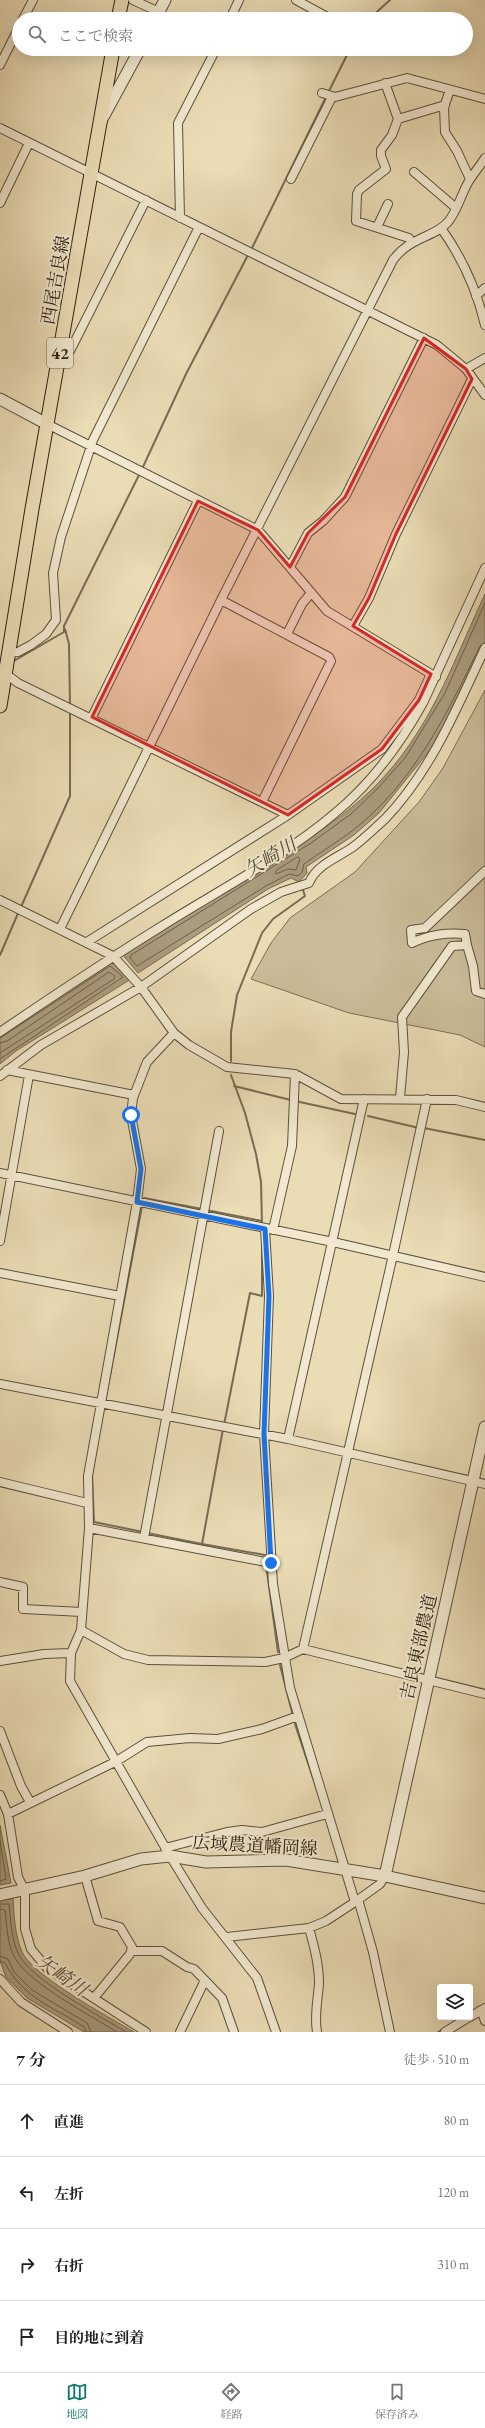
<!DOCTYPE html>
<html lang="ja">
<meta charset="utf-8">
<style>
body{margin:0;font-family:"EB Garamond","Noto Serif JP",serif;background:#f6f6f6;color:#222}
.controls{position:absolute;right:12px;bottom:12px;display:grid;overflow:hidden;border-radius:4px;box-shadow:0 4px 16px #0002}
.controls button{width:36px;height:36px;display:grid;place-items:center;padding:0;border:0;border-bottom:1px solid #e0e0e0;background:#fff;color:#222;font:20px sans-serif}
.stop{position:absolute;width:12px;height:12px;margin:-9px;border:3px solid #1a73e8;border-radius:50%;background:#fff}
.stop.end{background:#1a73e8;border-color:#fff;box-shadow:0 1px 4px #0008}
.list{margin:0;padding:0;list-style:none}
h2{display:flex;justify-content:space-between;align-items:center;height:52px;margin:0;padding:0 16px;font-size:17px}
h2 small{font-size:13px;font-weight:400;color:#767676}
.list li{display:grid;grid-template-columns:26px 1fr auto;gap:12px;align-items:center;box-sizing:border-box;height:72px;padding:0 16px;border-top:1px solid #e0e0e0}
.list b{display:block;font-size:15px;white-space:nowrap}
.list em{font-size:13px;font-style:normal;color:#767676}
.icon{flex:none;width:22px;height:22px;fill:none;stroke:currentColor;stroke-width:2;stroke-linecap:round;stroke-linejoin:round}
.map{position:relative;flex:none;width:485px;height:2032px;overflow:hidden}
.search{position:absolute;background:#fff;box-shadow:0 4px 16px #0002;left:12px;right:12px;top:12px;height:44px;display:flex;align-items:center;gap:10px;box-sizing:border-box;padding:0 14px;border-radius:22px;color:#767676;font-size:15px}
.sheet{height:340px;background:#fff}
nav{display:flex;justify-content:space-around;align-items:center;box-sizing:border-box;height:56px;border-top:1px solid #e0e0e0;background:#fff;font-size:11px;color:#767676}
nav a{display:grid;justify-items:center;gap:2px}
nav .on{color:#0f766e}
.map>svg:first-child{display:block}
.green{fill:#cabc99;stroke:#7c6e56}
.water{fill:#aa9c7e;stroke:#786b53}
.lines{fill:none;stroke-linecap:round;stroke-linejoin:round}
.shore{stroke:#6c5e48;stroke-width:1}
.stream{stroke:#786b53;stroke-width:2}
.minor-casing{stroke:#5d503b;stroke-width:10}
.tertiary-casing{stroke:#5d503b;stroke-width:13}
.primary-casing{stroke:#2e2112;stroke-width:15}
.minor{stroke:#f1e8cf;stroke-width:8}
.tertiary{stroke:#f1e8cf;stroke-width:11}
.primary{stroke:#eadcb5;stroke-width:13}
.route{stroke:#1a73e8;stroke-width:5}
.marked{fill:#d62828;fill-opacity:0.2;stroke:#d62828;stroke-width:3;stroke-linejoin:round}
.labels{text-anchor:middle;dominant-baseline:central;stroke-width:4;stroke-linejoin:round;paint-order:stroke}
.shield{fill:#f1e8cf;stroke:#685d4b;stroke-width:1}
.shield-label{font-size:17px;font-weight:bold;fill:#2e2112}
.street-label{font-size:18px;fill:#2e2112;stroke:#f1e8cf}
.water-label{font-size:19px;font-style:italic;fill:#594c38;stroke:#f1e8cf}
</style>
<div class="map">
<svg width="485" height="2032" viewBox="0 0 485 2032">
<rect width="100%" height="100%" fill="#eadcb5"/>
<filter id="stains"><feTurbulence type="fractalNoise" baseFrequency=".005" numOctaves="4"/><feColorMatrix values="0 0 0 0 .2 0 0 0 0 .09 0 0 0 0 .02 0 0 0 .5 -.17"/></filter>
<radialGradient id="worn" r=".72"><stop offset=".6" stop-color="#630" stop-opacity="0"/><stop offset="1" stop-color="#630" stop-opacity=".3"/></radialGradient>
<!-- green -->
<path class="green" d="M485,690V1047L460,1035L349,1013L251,979L271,943L290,918L355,872L419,802L443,768Z"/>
<!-- water -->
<path class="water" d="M485,594V644L442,732L430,750L379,813L354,835L306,867L307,873L299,882L291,878L268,889L138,973L123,955C166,929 209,902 252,875C306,841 363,808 402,755C439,706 459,649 485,594Z
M111,960L131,979L16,1051L0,1064V1035Z
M0,1825L11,1883L0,1885Z
M13,1898C14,1916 15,1935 22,1952C33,1976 109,2017 134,2032H84L27,1998L6,1977L0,1961V1900Z"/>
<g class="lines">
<!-- shore -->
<path class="shore" d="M484,643L480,646C447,714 413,784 352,831C336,843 319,853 304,864L302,872L298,876L289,874L266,886L137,966L130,958L131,955L311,843L351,814L378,788L405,758L445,693L485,603
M298,857L300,859L296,870L288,869L276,874V871Z
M0,1038L110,966L123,977L0,1059
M0,1043L7,1041L109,972L115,976L114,979L0,1053
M0,1840L6,1879L0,1881
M0,1904H9C11,1921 11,1940 19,1955C33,1981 100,2016 126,2032
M0,1909L5,1910C7,1926 7,1944 15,1958C30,1984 90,2015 117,2032
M0,1956L8,1959L14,1972L32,1990L87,2023L91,2032
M0,1961L5,1963C23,1998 52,2006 84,2027L86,2032"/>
<!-- stream -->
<path class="stream" d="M369,19L390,0
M328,93L350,49
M252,248L326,97
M142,469L186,374L248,255
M65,629L69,644L70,706
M12,662L64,632V626L140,473
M21,907L70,796V712
M0,955L19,911
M231,1061V1032L237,995L262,933L273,919L305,896L302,887
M231,1075L245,1113L256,1154L261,1182L262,1225
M234,1086L291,1100
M295,1101L355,1114
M368,1116L419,1128
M424,1128L485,1140
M143,1201L144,1198L202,1209
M206,1210L262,1221
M105,1402L142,1206
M224,1425L250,1293L262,1296V1241
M223,1429L202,1544L265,1555L266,1560
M92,1473L94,1522L143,1532
M147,1533L202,1544
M266,1564L278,1652
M280,1665L292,1712
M295,1724L318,1793
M438,2032L443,2029"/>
<defs>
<path id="minor" d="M133,0L159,12
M296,0L331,19
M23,19L33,0
M230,19L239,0
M0,65L19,27
M385,83L398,119
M450,90L444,107L445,132L457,151L470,179
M322,93L335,97L407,78L485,99
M0,128L437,345L466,369L485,395
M414,172L456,208
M291,179L332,97
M0,203L29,143
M180,218L178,123L216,49
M377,227L388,204
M441,228C461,256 477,291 485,325
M411,242L409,238L356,221L357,194L359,190L386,169L381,156V150L392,135L398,119L445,105
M476,296L485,288
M61,350L70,351L146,200
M466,369L485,358
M47,424L258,530L327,611L436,677
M290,567L308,533L323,521L345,497L424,338
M221,600L329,657L331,661L262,802
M353,626L369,598L396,534L472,379
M287,634L302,604L311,593
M9,653L18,652L31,645L46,634L56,620L53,573L61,537L93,440L199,227
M2,675L6,674L18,683L288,815
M92,717L198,501
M0,900L113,956L141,987L174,1033L189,1045L227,1067L295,1074L341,1099L456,1100L485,1107
M60,929L221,600L393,260C411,236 434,238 448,222C458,210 461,194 469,181C474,173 480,166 485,158
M87,942L288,815L382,749L419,700L431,674
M467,945L465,934C448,932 428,935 412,943L411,930L425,928L485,871
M0,1032C53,996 107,960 162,926C219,890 282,858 334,814C371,784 401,743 424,701L485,568
M174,1033L147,1062L133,1098L131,1115L141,1169L137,1202L88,1476L89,1528L271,1563
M7,1070L134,1095
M0,1076L41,1045L141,987L251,909L281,892L309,883C316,865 337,858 353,847C364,839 375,828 385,819C431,771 457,708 485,648
M400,1098L404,1052L402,1017L452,946L467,945L473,966L476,991L485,994
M0,1173L333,1242L485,1277
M273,1230L292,1146L295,1074
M0,1241L29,1075
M0,1273L120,1296
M0,1384L288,1439L485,1484
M288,1439L364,1099
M0,1482L87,1503
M89,1528L81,1630L71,1653L70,1681L170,1856L202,1908L257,1978L276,2032
M144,1538L219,1131
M0,1582L23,1587V1609L82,1612
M81,1630L124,1654L148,1660L265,1662L284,1658L303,1649L393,1255L427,1099
M303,1649L485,1694
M0,1661L44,1654L71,1653
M0,1731L21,1786L30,1802
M0,1795L8,1814L18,1877L25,1891V1929L31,1949L47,1968L146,2032
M8,1814L115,1762L147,1742L190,1738L218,1739L262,1729L298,1716
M165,1848L227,1832L242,1830L262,1832L327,1814
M85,1876L98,1921L120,1927L132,1947L130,1954L94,1998
M358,1899L373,1952L390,2032
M355,1902L380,1884L385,1876
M309,1928C314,1946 319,1964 319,1983C318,2000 314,2015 317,2032
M227,1937L309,1928L326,1921L355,1902L290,1688L273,1584L264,1434L269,1296L265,1229
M131,1951H162L187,1967L194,1969L222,1998L234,2032
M0,1979L21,2002L68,2032
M481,2010L485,2021
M470,2017L485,2008
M180,2032L205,1980
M445,2032L469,2017"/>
<path id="tertiary" d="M155,19L165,0
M101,121L140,49
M0,399L47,424
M385,1876L485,1427
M0,1895L85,1876L141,1859L170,1856L206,1862L286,1860L385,1876L485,1898"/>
<path id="primary" d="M118,19L122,0
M0,706L32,509L113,49"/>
</defs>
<!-- minor casing -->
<use href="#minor" class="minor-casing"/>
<!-- tertiary casing -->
<use href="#tertiary" class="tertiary-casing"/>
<!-- primary casing -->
<use href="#primary" class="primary-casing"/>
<!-- minor -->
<use href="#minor" class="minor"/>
<!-- tertiary -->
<use href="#tertiary" class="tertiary"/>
<!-- primary -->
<use href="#primary" class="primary"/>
</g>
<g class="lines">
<!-- route -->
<path class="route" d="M131,1115L141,1169L137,1202L265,1229L269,1296L264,1434L271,1563"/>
</g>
<!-- marked area -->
<path class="marked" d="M424,338L466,369L472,379L396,534L369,598L353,626L431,674L419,700L382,749L288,815L92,717L198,501L258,530L290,567L308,533L345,497Z"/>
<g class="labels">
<!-- shield labels -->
<rect class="shield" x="47" y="338" width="26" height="30" rx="3"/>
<g class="shield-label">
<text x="60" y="353">42</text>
</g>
<!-- street labels -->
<g class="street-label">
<text transform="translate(55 280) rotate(-80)">西尾吉良線</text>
<text transform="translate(418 1647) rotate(-77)">吉良東部農道</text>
<text transform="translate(255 1845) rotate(3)">広域農道幡岡線</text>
</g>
<!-- water labels -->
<g class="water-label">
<text transform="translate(270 857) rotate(-31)">矢崎川</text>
<text transform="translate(62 1975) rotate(35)">矢崎川</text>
</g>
</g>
<rect width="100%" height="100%" filter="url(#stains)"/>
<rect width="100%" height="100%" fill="url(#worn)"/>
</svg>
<div class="controls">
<button><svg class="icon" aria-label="layers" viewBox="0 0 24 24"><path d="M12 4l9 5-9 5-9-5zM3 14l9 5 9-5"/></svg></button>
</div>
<div class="stop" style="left:131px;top:1115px"></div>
<div class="stop end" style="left:271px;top:1563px"></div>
<div class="search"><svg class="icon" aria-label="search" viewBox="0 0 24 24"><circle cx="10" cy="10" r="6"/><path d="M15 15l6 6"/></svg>ここで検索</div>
</div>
<section class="sheet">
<h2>7 分<small>徒歩 · 510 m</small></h2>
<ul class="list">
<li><svg class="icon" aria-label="ahead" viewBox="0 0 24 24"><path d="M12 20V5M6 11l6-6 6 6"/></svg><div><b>直進</b></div><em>80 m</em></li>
<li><svg class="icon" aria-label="left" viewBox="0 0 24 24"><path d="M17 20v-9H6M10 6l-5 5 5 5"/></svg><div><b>左折</b></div><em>120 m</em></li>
<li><svg class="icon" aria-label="right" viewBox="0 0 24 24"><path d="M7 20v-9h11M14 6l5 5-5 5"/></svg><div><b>右折</b></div><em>310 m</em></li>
<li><svg class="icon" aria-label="arrive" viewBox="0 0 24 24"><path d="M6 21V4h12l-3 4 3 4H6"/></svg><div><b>目的地に到着</b></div></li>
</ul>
</section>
<nav>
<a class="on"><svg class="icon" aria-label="map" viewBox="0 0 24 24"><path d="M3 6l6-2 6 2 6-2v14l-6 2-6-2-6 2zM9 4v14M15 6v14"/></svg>地図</a>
<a><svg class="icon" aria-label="directions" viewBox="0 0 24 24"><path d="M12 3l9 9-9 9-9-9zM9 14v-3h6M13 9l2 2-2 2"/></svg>経路</a>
<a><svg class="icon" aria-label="saved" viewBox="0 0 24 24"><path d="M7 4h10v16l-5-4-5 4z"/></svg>保存済み</a>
</nav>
